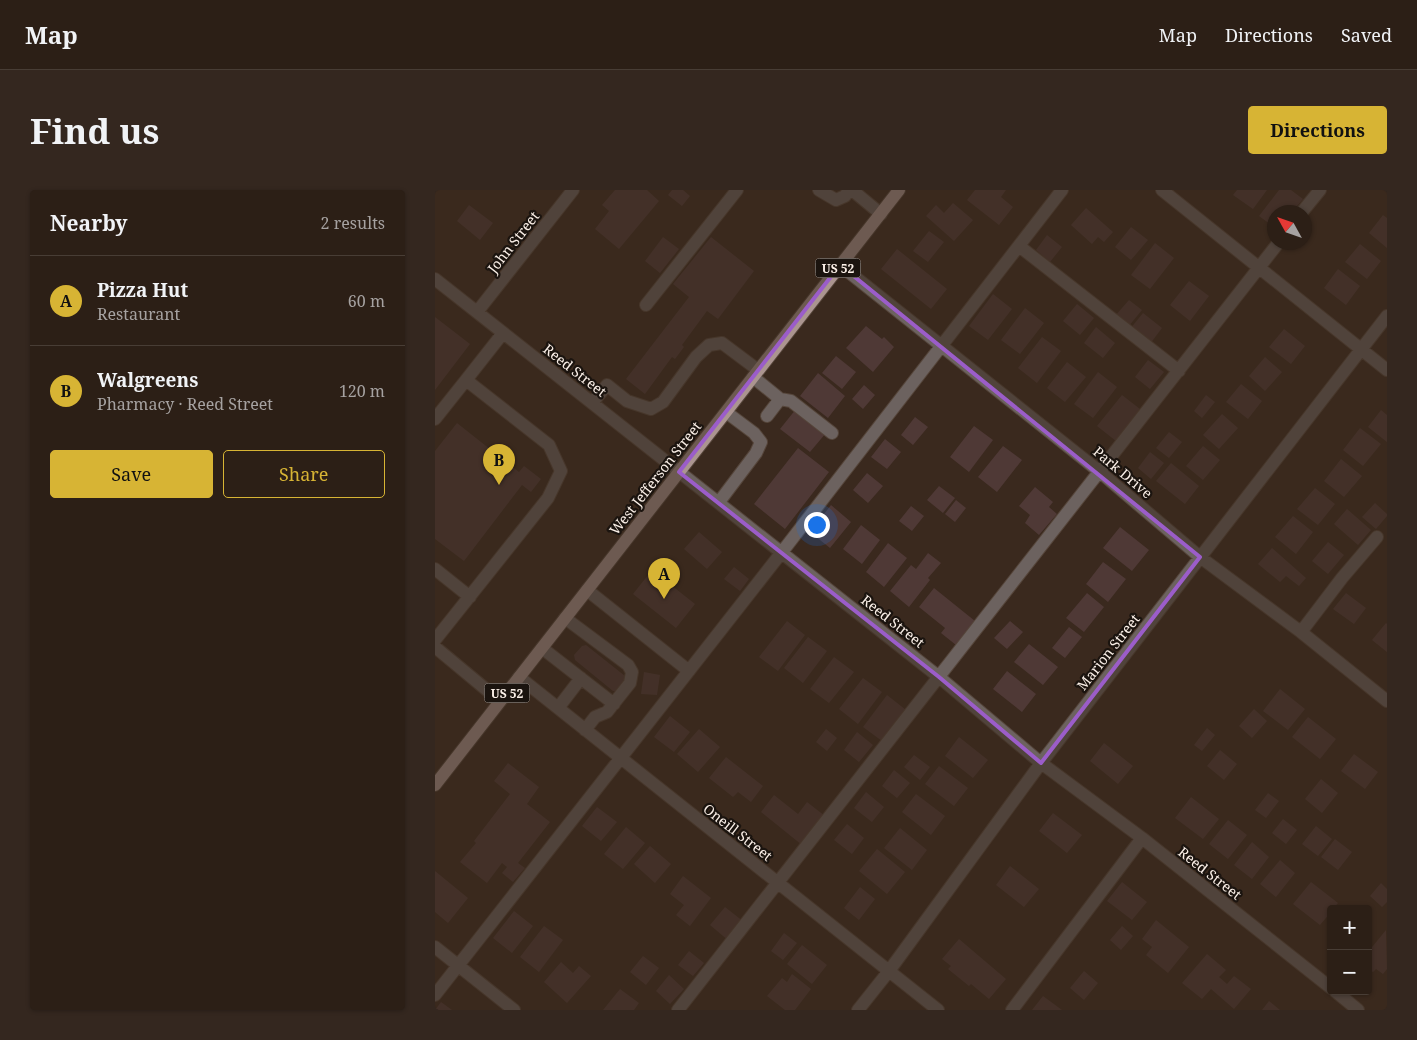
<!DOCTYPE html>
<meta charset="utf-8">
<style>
body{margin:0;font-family:"Noto Serif",serif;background:#34271f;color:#f1f3f6}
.controls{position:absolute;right:15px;bottom:15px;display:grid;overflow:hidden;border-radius:5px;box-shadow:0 1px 4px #0004}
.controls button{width:45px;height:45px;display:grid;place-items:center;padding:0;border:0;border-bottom:1px solid #483d35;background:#2c1f16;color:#f1f3f6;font:25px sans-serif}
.compass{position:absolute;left:832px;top:15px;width:45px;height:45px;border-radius:50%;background:#2c1f16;box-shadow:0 1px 4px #0004;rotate:310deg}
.you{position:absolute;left:381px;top:334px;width:18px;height:18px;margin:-12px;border:4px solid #fff;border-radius:50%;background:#1a73e8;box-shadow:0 0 0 8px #1a73e833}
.badge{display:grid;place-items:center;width:32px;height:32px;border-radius:50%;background:#d7b434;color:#111;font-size:16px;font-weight:700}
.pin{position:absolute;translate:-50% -41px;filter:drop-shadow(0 1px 2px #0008)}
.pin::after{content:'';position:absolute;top:26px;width:18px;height:15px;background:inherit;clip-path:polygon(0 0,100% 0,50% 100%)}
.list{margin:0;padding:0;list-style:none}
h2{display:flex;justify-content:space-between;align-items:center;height:65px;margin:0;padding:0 20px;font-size:21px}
h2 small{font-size:16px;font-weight:400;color:#a6a2a1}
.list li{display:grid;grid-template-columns:32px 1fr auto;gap:15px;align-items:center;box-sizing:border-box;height:90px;padding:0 20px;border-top:1px solid #483d35}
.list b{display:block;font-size:19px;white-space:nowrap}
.list p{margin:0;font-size:16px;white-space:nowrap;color:#a6a2a1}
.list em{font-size:16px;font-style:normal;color:#a6a2a1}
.actions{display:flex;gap:10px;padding:15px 20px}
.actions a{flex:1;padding:11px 0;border:1px solid #d7b434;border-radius:5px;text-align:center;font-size:18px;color:#d7b434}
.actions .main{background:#d7b434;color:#111}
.map{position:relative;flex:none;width:952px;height:820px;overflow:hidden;border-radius:5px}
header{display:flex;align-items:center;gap:30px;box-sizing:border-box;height:70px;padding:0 25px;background:#2c1f16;border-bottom:1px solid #483d35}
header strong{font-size:24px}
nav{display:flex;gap:28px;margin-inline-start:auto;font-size:18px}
.intro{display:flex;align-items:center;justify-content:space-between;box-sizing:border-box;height:120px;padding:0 30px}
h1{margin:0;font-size:35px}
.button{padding:12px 22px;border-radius:5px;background:#d7b434;color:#111;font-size:18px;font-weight:700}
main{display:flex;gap:30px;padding:0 30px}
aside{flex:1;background:#2c1f16;border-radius:5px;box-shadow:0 1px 4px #0004}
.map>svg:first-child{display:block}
.building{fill:#4f3936}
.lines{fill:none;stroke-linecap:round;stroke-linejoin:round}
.minor-casing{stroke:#55453a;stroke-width:14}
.major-casing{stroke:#55453a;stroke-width:14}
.minor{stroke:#6c625f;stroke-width:12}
.major{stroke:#ab9590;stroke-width:12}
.marked{fill:none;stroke:#9b5dc9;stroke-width:4;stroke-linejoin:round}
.labels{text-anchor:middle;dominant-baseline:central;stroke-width:4.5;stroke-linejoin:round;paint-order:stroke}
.shield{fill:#1b140f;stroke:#b7ada6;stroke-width:1}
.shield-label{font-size:12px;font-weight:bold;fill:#faefe7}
.street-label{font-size:14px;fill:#faefe7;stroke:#1b140f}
</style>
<header>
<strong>Map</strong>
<nav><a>Map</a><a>Directions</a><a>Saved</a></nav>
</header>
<div class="intro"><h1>Find us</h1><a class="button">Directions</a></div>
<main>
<aside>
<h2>Nearby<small>2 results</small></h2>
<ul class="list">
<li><span class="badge">A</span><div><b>Pizza Hut</b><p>Restaurant</p></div><em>60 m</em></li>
<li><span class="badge">B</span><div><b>Walgreens</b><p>Pharmacy · Reed Street</p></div><em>120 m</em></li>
</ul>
<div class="actions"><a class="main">Save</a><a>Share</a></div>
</aside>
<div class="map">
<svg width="952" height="820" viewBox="0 0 952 820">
<rect width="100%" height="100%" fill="#3a291e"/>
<!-- building -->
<path class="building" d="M180,0H212L224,11L184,59L160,39L174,21L167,15Z
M237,0H248L255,6L247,16L233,5Z
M540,0H571L566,7L578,17L564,35L532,10Z
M802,0H832L818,19L798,5Z
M844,0H856L868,9L857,22H839V37L824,26Z
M518,13L538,30L519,51L491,26L501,15L509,23Z
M34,15L58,33L45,50L22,31Z
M651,18L678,42L669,52L663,47L657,54L636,35Z
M948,25L952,28V58L934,43Z
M696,37L713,50L696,70L680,57Z
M494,41L509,52L493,72L478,61Z
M612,45L627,57L615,72L601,60Z
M228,47L244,59L225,83L210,71Z
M276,47L319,81L283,129L272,121L247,155L249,157L240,169L237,167L210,204L191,189L254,107L238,94Z
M720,53L739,68L715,99L696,85Z
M925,54L946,71L932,89L910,72Z
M462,59L512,99L496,119L446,79Z
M903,79L925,96L911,115L889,98Z
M754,91L774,106L755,131L735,115Z
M558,104L577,119L553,150L534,136Z
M694,110L707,120L693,137L680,126Z
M642,114L659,128L645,145L628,131Z
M590,118L609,133L585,164L566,150Z
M708,123L727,138L715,154L695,139Z
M0,127L35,154L0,200Z
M431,136L447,149L449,147L459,157L438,182L411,158Z
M661,137L680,153L668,168L649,153Z
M849,139L870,156L856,174L834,157Z
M607,147L626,161L602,193L583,178Z
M401,166L421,182L407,199L387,183Z
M830,167L847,182L830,201L814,186Z
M713,170L729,182L715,199L700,187Z
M632,172L651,187L630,212L612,198Z
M663,182L682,197L658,228L639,214Z
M383,183L410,206L393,228L365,206Z
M806,194L827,211L813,229L791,212Z
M429,195L440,205L428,219L417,209Z
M687,205L705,219L681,251L662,236Z
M771,205L780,212L767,228L759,221Z
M361,219L391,243L375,262L345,239Z
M946,220L952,225V252L933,237Z
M787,224L803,238L784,259L768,245Z
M480,227L493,237L478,255L466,245Z
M22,233L84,282L89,276L106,289L96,302L87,295L29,371L0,349V261Z
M539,236L558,250L534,282L515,267Z
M925,238L946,254L928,276L908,260Z
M734,242L747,252L734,268L721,258Z
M450,249L466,262L452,279L436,267Z
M568,256L587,270L562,302L543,287Z
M768,256L785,270L768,290L751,276Z
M363,258L394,282L350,339L319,314Z
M715,262L729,273L716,289L703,278Z
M906,269L927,286L909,307L889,291Z
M736,273L764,296L750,314L721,291Z
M432,283L448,296L433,313L418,300Z
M504,296L520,308L508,323L492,310Z
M600,297L618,312L614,317L622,324L604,345L590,333L595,325L584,316Z
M880,298L900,314L883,335L862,319Z
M521,310L531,318L520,332L510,324Z
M940,313L952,324V326L941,339L927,327Z
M396,315L416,332L395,358L375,342Z
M476,316L489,326L477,341L464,331Z
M912,319L936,340L923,355L899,334Z
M858,326L878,342L861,364L840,347Z
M426,335L445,350L427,374L408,359Z
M685,337L714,360L697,381L668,358Z
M264,342L287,362L272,379L249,359Z
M893,352L909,365L893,384L877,371Z
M453,353L472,368L449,397L431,382Z
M837,358L871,388L864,396L851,386L845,392L823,374Z
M493,363L506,373L493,388L495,390L474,417L455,401L476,375L481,379Z
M668,372L691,389L673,412L651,394Z
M299,377L314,389L305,401L289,389Z
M217,380L260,414L241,438L198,404Z
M499,398L540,431L521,455L506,443L510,438L484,417Z
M652,403L669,417L649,442L631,428Z
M911,403L931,418L919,434L898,419Z
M352,431L370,445L343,481L324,467Z
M575,431L588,442L572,459L559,448Z
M951,433L952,434V462L937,450Z
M634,437L647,447L630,468L617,458Z
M373,447L392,461L368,493L349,478Z
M594,454L623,477L608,495L579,472Z
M151,455L190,486L191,491L183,501H178L140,470L139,465L147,456Z
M399,467L419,482L394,513L375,499Z
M572,481L601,504L587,522L558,499Z
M209,482L225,485L222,505L206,504Z
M428,488L447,502L423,534L404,519Z
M845,499L870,519L853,540L828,521Z
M452,505L471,520L447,551L428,537Z
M819,519L832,531L817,548L804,536Z
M235,526L255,542L239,562L219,547Z
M873,527L901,549L885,569L857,547Z
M772,538L780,545L767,561L759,555Z
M264,539L285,557L263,582L242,564Z
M391,539L402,548L392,561L381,552Z
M422,542L438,555L424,572L409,560Z
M524,547L553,570L538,588L510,566Z
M669,553L698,576L683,594L655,571Z
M785,560L802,574L789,590L772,576Z
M919,564L943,582L930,599L906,581Z
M479,565L495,577L485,590L469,577Z
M291,567L328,596L316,612L303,602L298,607L274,588Z
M73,573L104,597L92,614L115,632L83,673L90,678L78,692L67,683L72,677L67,673L52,693L25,672L41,653L39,651L75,604L59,591Z
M504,576L533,598L519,616L490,594Z
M459,580L475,593L462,608L447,596Z
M886,589L903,603L887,623L870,609Z
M431,602L449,617L437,632L419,618Z
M833,603L844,611L831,628L820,620Z
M481,604L510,626L496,645L467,622Z
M339,605L363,624L372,612L390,626L367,655L326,622Z
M756,607L784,629L768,649L740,628Z
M162,617L182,632L166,651L147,636Z
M618,623L647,645L632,663L604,641Z
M848,629L862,640L851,654L837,643Z
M793,630L812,645L793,669L774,654Z
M412,634L429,648L417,664L399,650Z
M881,636L897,649L883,666L867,654Z
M191,637L210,653L188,679L169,664Z
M465,638L492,660L477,680L449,658Z
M900,649L917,662L903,680L886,667Z
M817,652L834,667L817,689L799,675Z
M215,656L236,674L220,693L199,674Z
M442,659L470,682L452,704L424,681Z
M845,670L860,683L841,707L825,694Z
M575,676L604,699L589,717L561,695Z
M0,681L33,708L13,733L0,722Z
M248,686L276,708L255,736L241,725L249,715L235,704Z
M687,692L712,712L697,730L672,711Z
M876,692L903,713L898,719H896V722L885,735L858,714Z
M946,693L952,699V712L947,717L935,706Z
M425,697L440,709L424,730L409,718Z
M290,717L309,732L294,751L275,735Z
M79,721L98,736L77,763L58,748Z
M721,730L754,757L733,783L711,765L717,757L707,749Z
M109,736L128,750L104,782L85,767Z
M687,736L698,746L686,760L675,750Z
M951,740L952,779L948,784L941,779L938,782L933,779V762Z
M349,743L362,753L348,770L336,761Z
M524,749L571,789L554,809L536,794L534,796L513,779L516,776L507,769Z
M367,755L392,775L377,794L352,774Z
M254,761L269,773L258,786L243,775Z
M772,764L791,780L784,787L792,794L799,786L816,799L799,819L776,799L767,809L747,793Z
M208,766L224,778L211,795L195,782Z
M126,772L138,783L144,776L156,786L132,813L109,792Z
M649,781L663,793L649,810L635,798Z
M357,784L376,799L360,820H350L332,806L347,788L352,792Z
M234,785L249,799L235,814L221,801Z
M185,799L204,813L199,820H168Z
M608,806L627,820H597Z
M834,811L845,820H827Z
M6,812L17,820H0Z"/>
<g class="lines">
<defs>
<path id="minor" d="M384,0L401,10L410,6L414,0
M417,0L446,24
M727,0L952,180
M867,22L885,0
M584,56L744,181
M405,75L665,282L765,367L866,442L952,511
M0,89L504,487L606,573L707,648L896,798
M211,115L302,0
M42,122L138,0
M318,187L345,209
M157,213L172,195L192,211L216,219L228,212L261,167L274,155L287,153L323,180
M332,226L345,209L356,211L397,243
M0,229L31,190
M284,312L321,263L326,252L319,243L291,222
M0,379L35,407
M152,400L254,481
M130,428L193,475L197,482L195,493L172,522L160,527L150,540
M866,442L907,388L942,347
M0,450L113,308L126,281L114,255L31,190L68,143
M0,457L65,511
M107,458L179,514
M84,487L503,820
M123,518L146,488
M0,757L79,820
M900,801L923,820
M0,805L347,362L627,0
M243,820L844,52
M423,820L454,781L606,573L952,126
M577,820L707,648"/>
<path id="major" d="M0,595L464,0"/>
</defs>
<!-- minor casing -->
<use href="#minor" class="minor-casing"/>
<!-- major casing -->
<use href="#major" class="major-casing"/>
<!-- minor -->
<use href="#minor" class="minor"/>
<!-- major -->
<use href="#major" class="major"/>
</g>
<!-- marked area -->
<path d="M0 0H952V820H0ZM405,75L765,367L606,573L504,487L244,282Z" fill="#3a291e" fill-opacity=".55" fill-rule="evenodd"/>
<path class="marked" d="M405,75L765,367L606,573L504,487L244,282Z"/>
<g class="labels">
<!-- shield labels -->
<g class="shield">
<rect x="380.5" y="68.5" width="45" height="19" rx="4"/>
<rect x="49.5" y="493.5" width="45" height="19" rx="4"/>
</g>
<g class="shield-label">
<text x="403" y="78">US 52</text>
<text x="72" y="503">US 52</text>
</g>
<!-- street labels -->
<g class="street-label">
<text transform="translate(78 52) rotate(-52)">John Street</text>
<text transform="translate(140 180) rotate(38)">Reed Street</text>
<text transform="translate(688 282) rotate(40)">Park Drive</text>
<text transform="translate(220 288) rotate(-52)">West Jefferson Street</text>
<text transform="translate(458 431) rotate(38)">Reed Street</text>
<text transform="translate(673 462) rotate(-52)">Marion Street</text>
<text transform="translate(303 642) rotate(38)">Oneill Street</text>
<text transform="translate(775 683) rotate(38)">Reed Street</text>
</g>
</g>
</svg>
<div class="controls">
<button>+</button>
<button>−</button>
</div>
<svg class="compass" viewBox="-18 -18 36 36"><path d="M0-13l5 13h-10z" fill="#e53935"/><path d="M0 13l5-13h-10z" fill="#a6a2a1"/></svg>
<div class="you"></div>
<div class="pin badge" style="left:229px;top:409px">A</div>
<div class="pin badge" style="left:64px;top:295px">B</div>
</div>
</main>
